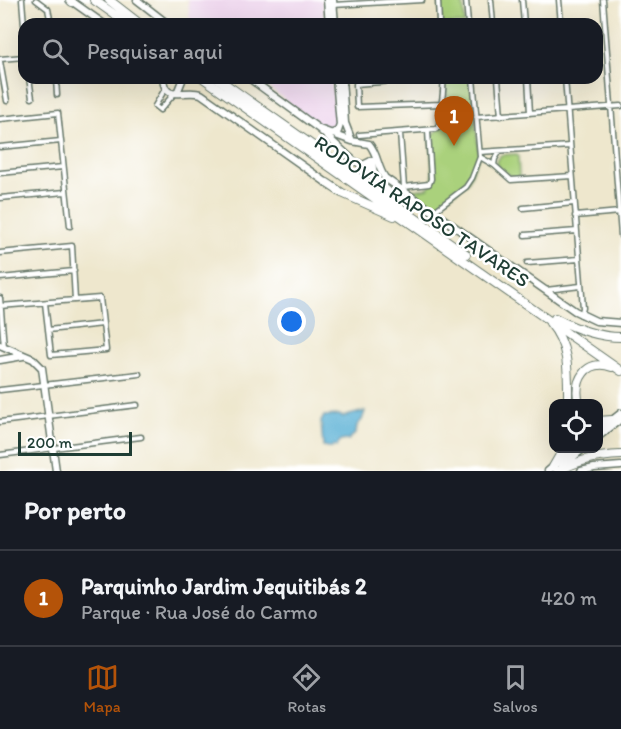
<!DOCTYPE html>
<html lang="pt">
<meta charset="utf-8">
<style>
body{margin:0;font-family:Itim,sans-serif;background:#20242c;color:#f1f3f6}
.controls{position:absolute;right:18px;bottom:18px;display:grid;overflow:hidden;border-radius:12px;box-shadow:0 6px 24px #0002}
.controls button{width:54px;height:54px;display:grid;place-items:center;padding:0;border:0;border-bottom:2px solid #363941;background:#171b24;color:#f1f3f6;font:30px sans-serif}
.scale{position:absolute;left:18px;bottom:15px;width:114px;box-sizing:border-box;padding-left:6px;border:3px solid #1f3d34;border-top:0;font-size:16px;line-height:21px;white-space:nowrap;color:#1f3d34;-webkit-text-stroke:4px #fff;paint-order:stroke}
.you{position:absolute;left:292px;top:322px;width:21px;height:21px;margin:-15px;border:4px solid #fff;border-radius:50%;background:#1a73e8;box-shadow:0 0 0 9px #1a73e833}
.badge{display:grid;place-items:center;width:39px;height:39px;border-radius:50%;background:#b45309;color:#fff;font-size:20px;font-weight:700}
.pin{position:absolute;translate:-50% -50px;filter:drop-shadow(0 2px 3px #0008)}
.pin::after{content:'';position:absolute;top:32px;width:21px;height:18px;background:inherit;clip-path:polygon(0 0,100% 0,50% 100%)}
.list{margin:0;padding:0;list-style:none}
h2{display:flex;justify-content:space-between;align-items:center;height:78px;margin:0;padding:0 24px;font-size:26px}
h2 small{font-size:20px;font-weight:400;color:#9ea1a6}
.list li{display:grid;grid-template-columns:39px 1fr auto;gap:18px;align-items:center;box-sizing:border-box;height:96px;padding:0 24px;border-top:2px solid #363941}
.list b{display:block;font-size:22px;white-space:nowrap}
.list p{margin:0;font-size:20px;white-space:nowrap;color:#9ea1a6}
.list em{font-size:20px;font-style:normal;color:#9ea1a6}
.icon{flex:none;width:33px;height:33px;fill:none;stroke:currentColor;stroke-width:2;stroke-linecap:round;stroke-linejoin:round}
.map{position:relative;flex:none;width:621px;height:471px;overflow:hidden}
.search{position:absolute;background:#171b24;box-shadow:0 6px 24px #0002;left:18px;right:18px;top:18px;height:66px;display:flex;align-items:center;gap:15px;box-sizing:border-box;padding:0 21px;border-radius:18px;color:#9ea1a6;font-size:22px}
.sheet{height:174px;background:#171b24}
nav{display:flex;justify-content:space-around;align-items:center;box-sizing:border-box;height:84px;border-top:2px solid #363941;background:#171b24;font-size:16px;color:#9ea1a6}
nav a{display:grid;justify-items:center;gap:3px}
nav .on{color:#b45309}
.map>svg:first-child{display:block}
.built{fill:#ecd1eb}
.green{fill:#aad17b;stroke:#648758;stroke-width:1.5}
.water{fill:#57afd4;stroke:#3b7684;stroke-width:1.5}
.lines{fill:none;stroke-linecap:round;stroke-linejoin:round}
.street-casing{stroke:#67786a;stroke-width:7}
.secondary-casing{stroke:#67786a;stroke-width:9}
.highway-casing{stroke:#67786a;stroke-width:10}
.street{stroke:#fff;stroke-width:4}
.secondary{stroke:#fff;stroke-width:6}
.highway{stroke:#fff;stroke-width:8}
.labels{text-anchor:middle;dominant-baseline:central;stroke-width:5;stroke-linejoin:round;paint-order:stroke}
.street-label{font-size:20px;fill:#1f3d34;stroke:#fff}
</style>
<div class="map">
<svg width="621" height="471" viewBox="0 0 621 471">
<rect width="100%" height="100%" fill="#fff"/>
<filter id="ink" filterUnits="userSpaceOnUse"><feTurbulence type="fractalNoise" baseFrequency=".0167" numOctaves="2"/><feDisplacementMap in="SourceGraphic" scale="12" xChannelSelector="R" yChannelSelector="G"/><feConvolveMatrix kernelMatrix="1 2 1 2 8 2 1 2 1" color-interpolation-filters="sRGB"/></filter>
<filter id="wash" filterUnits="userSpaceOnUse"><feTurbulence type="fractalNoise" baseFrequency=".008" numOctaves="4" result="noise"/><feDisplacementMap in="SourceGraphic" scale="24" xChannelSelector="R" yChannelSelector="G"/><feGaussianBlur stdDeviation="1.35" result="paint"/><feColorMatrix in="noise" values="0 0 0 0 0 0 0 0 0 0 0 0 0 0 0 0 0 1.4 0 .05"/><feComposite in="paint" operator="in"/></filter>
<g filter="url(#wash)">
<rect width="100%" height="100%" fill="#eee7cd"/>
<!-- built -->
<path class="built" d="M188,0H322L325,24H190Z
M256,78H331L336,123L325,130Z"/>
<!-- green -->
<path class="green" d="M460,0L463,3L465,24H441L440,5L442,2Z
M445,78H471L479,156L468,182L434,208L409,191L428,188L433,179L430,137L442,127L441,111L447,97Z
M516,154L518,156L519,177L515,179L497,166L496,161L501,155Z"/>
<!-- water -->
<path class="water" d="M365,411L362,420L357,425L356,433L348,440L340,441L336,447L333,445L332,448L323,446L321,422L324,416L340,415L342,417Z"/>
</g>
<g filter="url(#ink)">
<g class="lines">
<defs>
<path id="street" d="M22,0L24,25
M36,0L48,9L51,24
M438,0L439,24
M466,0L468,24
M491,0L493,24
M522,0L524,24
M559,0L561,24
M603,0L621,236
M333,5L422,0
M0,59L24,57
M0,61L7,101
M29,78L32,98
M56,78L57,95
M429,78L356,84L357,107L442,104
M498,78L501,116
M528,78L530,113
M565,78L583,308L581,315
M165,89L155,106L160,110L174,94
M476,117L621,106
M0,119L58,113L70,226
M400,133L404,187
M359,135L436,129L439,127C439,109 445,96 443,78
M0,147L61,141
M480,152L570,146
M480,157L494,165L511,180L572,176
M494,165L495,159L500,151
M0,173L63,167
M404,190V187L429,184L431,179L428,131
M0,198L65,192
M523,208L574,203
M433,212L466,187L472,178L480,157L473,78
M575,216L620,212
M525,235L577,231
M0,253L72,246L75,300
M527,263L579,259
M0,278L74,271
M546,290L581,286
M0,298L4,347
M0,306L100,298L106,350L51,355L45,303
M48,330L103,324
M0,390L139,374
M0,422L137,405
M0,455L141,437"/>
<path id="secondary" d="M70,0L104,24
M137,0L168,24
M327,0L329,24
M333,0L335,24
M163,78C165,104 184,88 201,94L327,183
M249,78L319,129L354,161L363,165L373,160
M342,78L345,123L352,141
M177,93L183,78
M319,129L352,141L369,144C378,154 377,167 385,178L575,311L596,321L621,323
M330,134L338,131L340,125L336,78
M0,345L33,359L42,368L56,471
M0,360L23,356
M598,431L621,413
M598,437L621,419
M562,467L584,448
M548,471L576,448
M581,471L594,468L621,466"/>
<path id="highway" d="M70,0L72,2
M94,0L128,24
M109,0L140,24
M203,78L621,371
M217,78L466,254
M372,162C369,180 388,191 400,202
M327,183L342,193L394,216
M555,318C576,329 597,337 621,337
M550,323C570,346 568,374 568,404
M579,404C573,380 586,358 612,367
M598,421L612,420
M553,467L564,448
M558,471C579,460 597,456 621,455"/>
</defs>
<!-- street casing -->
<use href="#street" class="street-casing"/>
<!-- secondary casing -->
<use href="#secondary" class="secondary-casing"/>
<!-- highway casing -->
<use href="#highway" class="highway-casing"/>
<!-- street -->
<use href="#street" class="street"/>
<!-- secondary -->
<use href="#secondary" class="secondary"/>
<!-- highway -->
<use href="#highway" class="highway"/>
</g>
</g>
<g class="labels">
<!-- street labels -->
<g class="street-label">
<text transform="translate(422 211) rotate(34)">RODOVIA RAPOSO TAVARES</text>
</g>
</g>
</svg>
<div class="controls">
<button><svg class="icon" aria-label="locate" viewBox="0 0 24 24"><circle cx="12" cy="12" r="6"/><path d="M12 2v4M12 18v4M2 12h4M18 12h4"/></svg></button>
</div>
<div class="scale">200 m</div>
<div class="you"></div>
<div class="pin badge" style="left:454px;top:146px">1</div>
<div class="search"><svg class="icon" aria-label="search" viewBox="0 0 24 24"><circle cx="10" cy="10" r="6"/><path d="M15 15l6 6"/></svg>Pesquisar aqui</div>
</div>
<section class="sheet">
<h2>Por perto<small></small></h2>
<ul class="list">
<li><span class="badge">1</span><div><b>Parquinho Jardim Jequitibás 2</b><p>Parque · Rua José do Carmo</p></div><em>420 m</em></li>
</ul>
</section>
<nav>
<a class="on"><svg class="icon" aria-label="map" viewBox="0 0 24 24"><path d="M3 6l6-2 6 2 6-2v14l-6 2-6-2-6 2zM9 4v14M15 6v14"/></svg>Mapa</a>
<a><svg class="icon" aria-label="directions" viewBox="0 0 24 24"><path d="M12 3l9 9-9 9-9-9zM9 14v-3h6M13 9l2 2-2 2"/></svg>Rotas</a>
<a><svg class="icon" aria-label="saved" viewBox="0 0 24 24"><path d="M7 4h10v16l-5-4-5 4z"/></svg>Salvos</a>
</nav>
